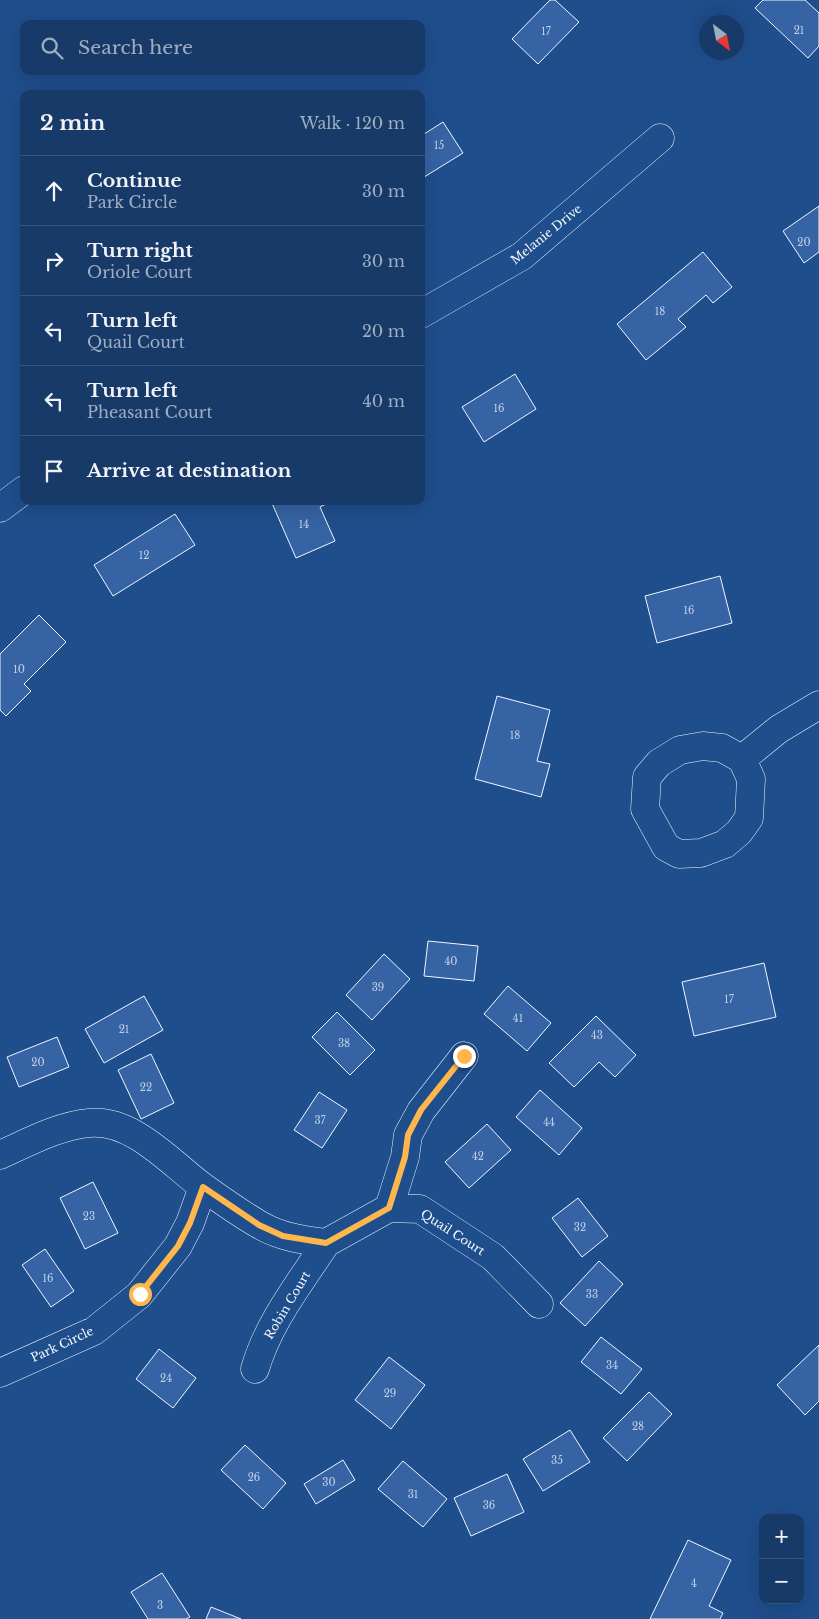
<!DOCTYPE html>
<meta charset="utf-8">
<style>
body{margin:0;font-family:"Libre Baskerville",serif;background:#244571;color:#f1f3f6}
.controls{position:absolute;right:15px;bottom:15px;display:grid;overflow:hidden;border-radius:10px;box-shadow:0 5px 20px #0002}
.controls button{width:45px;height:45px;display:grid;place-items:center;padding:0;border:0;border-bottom:1px solid #36547d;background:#173a69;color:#f1f3f6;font:25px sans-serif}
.compass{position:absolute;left:699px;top:15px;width:45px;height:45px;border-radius:50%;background:#173a69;box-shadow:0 5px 20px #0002;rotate:148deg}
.stop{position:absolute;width:15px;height:15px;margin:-11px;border:4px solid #ffb74d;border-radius:50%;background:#fff}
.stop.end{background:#ffb74d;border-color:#fff;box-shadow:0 1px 5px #0008}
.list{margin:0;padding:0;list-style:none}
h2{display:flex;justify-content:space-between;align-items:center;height:65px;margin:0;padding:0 20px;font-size:21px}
h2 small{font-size:16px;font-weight:400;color:#9eadc0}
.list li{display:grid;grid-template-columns:32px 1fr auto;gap:15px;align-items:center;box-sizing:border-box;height:70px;padding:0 20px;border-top:1px solid #36547d}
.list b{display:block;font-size:19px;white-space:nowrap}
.list p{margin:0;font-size:16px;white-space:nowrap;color:#9eadc0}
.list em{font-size:16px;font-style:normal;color:#9eadc0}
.icon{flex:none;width:28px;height:28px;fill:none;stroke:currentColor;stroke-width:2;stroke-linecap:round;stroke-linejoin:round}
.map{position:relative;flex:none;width:819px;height:1619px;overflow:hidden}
.search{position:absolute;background:#173a69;box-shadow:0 5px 20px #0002;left:20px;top:20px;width:405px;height:55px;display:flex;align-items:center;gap:12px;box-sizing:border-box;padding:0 18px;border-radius:10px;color:#9eadc0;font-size:19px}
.panel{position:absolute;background:#173a69;box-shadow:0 5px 20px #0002;left:20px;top:90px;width:405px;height:415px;border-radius:10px}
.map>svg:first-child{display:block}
.building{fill:#3563a3;stroke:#f2f6ff}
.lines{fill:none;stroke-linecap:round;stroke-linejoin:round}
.minor-casing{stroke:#f2f6ff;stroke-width:29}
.minor{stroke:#1f4e8c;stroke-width:28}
.route{stroke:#ffb74d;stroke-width:6}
.labels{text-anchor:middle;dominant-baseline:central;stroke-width:4;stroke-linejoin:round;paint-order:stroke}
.number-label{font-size:10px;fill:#c3d1e8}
.street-label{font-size:12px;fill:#f2f6ff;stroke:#1f4e8c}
</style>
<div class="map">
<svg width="819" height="1619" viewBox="0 0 819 1619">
<rect width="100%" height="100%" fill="#1f4e8c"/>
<!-- building -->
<path class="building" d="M550,0H555L579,22L538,64L512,39Z
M763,0H805L819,13V46L808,58L755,8Z
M443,122L463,153L421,179V136Z
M819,206V252L804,263L783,231Z
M703,252L732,287L713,303L706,295L678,319L686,327L646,360L617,324Z
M515,374L536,409L484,442L462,407Z
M271,501H332L320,507L335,541L296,558Z
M175,514L195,545L113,596L94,565Z
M720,576L732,623L657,643L645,596Z
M39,615L66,642L24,684L31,691L6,716L0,710V654Z
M497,696L550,710L537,761L550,764L541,797L475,779Z
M428,941L478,946L474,981L424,976Z
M384,954L410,979L372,1020L346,995Z
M764,963L776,1017L694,1036L682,982Z
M508,986L551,1023L527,1051L484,1014Z
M144,996L163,1030L104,1063L85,1029Z
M337,1012L375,1050L350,1075L312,1037Z
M596,1016L636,1055L615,1077L599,1062L574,1087L549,1063Z
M57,1037L69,1067L19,1087L7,1057Z
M151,1054L174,1103L141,1119L118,1070Z
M540,1090L582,1128L559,1155L516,1117Z
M319,1092L347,1110L322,1148L294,1130Z
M487,1124L511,1150L469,1188L445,1162Z
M93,1182L118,1233L85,1249L60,1198Z
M578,1198L608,1236L582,1257L552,1218Z
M45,1249L74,1291L51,1307L22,1265Z
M599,1261L623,1284L585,1326L560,1303Z
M601,1337L642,1369L621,1394L581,1362Z
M819,1345V1401L805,1415L777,1385Z
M159,1349L196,1378L173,1408L136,1379Z
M389,1357L425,1385L391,1429L355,1400Z
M649,1392L672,1414L627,1461L603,1438Z
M570,1430L590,1462L543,1491L523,1459Z
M245,1445L286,1483L263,1509L221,1470Z
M343,1460L355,1480L316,1504L304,1484Z
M403,1461L447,1499L423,1527L378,1489Z
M507,1474L524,1512L471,1536L454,1498Z
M688,1540L731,1560L709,1606L723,1613L720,1619H650Z
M162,1573L190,1617L186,1619H148L131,1592Z
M211,1607L241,1619H206Z"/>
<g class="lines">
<defs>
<path id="minor" d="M421,314L522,256L660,138
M0,508L24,490
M703,746L722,748L742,759L751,779L749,818L739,832L725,844L701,853L679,854L666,847L645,809L647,777L659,763L680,750Z
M742,759L779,729L819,705
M0,1155C29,1142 58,1126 89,1123C132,1118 172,1164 203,1187C221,1200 241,1214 260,1225C281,1237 302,1240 326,1243
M389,1208L405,1157L408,1135L421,1111L464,1056
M326,1243L389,1208L420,1209L493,1257L539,1304
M255,1369C268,1323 300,1283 326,1243
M0,1373L94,1331L139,1295L178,1246L190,1223L203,1187"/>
</defs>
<!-- minor casing -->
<use href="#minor" class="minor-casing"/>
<!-- minor -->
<use href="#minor" class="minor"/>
</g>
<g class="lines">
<!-- route -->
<path class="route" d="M140,1294L178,1246L190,1223L203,1187L259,1225L283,1236L326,1243L389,1208L405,1157L408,1135L421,1110L464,1056"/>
</g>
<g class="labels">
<!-- number labels -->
<g class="number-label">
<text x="799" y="30">21</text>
<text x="546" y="31">17</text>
<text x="439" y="145">15</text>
<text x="804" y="242">20</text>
<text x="660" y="311">18</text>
<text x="499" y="408">16</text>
<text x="304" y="524">14</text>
<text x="144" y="555">12</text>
<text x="689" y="610">16</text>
<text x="19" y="669">10</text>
<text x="515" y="735">18</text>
<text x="451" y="961">40</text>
<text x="378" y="987">39</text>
<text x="729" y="999">17</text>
<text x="518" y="1018">41</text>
<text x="124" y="1029">21</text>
<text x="597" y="1035">43</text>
<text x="344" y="1043">38</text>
<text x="38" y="1062">20</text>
<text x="146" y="1087">22</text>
<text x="320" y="1120">37</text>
<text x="549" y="1122">44</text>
<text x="478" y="1156">42</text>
<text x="89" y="1216">23</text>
<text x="580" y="1227">32</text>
<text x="48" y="1278">16</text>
<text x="592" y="1294">33</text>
<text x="612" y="1365">34</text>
<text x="166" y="1378">24</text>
<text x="390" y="1393">29</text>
<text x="638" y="1426">28</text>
<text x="557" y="1460">35</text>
<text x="254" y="1477">26</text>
<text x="329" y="1482">30</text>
<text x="413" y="1494">31</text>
<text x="489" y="1505">36</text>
<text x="694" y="1583">4</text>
<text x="160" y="1605">3</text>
</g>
<!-- street labels -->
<g class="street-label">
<text transform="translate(546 234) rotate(-39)">Melanie Drive</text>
<text transform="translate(453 1232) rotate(33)">Quail Court</text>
<text transform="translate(287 1305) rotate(-59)">Robin Court</text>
<text transform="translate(62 1344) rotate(-25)">Park Circle</text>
</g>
</g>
</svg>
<div class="controls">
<button>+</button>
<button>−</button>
</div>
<svg class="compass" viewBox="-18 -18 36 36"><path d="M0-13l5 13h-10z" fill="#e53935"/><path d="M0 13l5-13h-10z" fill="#9eadc0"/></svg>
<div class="stop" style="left:140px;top:1294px"></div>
<div class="stop end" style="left:464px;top:1056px"></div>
<div class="search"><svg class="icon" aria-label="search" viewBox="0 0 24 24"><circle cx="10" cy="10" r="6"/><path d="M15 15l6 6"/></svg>Search here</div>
<section class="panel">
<h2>2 min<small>Walk · 120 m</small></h2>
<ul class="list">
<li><svg class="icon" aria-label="ahead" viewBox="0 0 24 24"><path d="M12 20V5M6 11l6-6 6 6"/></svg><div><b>Continue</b><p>Park Circle</p></div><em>30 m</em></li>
<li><svg class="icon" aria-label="right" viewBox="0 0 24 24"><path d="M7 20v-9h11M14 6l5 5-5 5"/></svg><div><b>Turn right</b><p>Oriole Court</p></div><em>30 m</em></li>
<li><svg class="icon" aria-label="left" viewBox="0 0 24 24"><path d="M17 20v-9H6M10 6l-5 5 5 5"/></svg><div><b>Turn left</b><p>Quail Court</p></div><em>20 m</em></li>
<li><svg class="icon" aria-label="left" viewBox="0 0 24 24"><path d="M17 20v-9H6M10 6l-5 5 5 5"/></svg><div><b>Turn left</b><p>Pheasant Court</p></div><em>40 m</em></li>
<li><svg class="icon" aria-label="arrive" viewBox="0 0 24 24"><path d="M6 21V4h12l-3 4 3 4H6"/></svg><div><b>Arrive at destination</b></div></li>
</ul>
</section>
</div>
